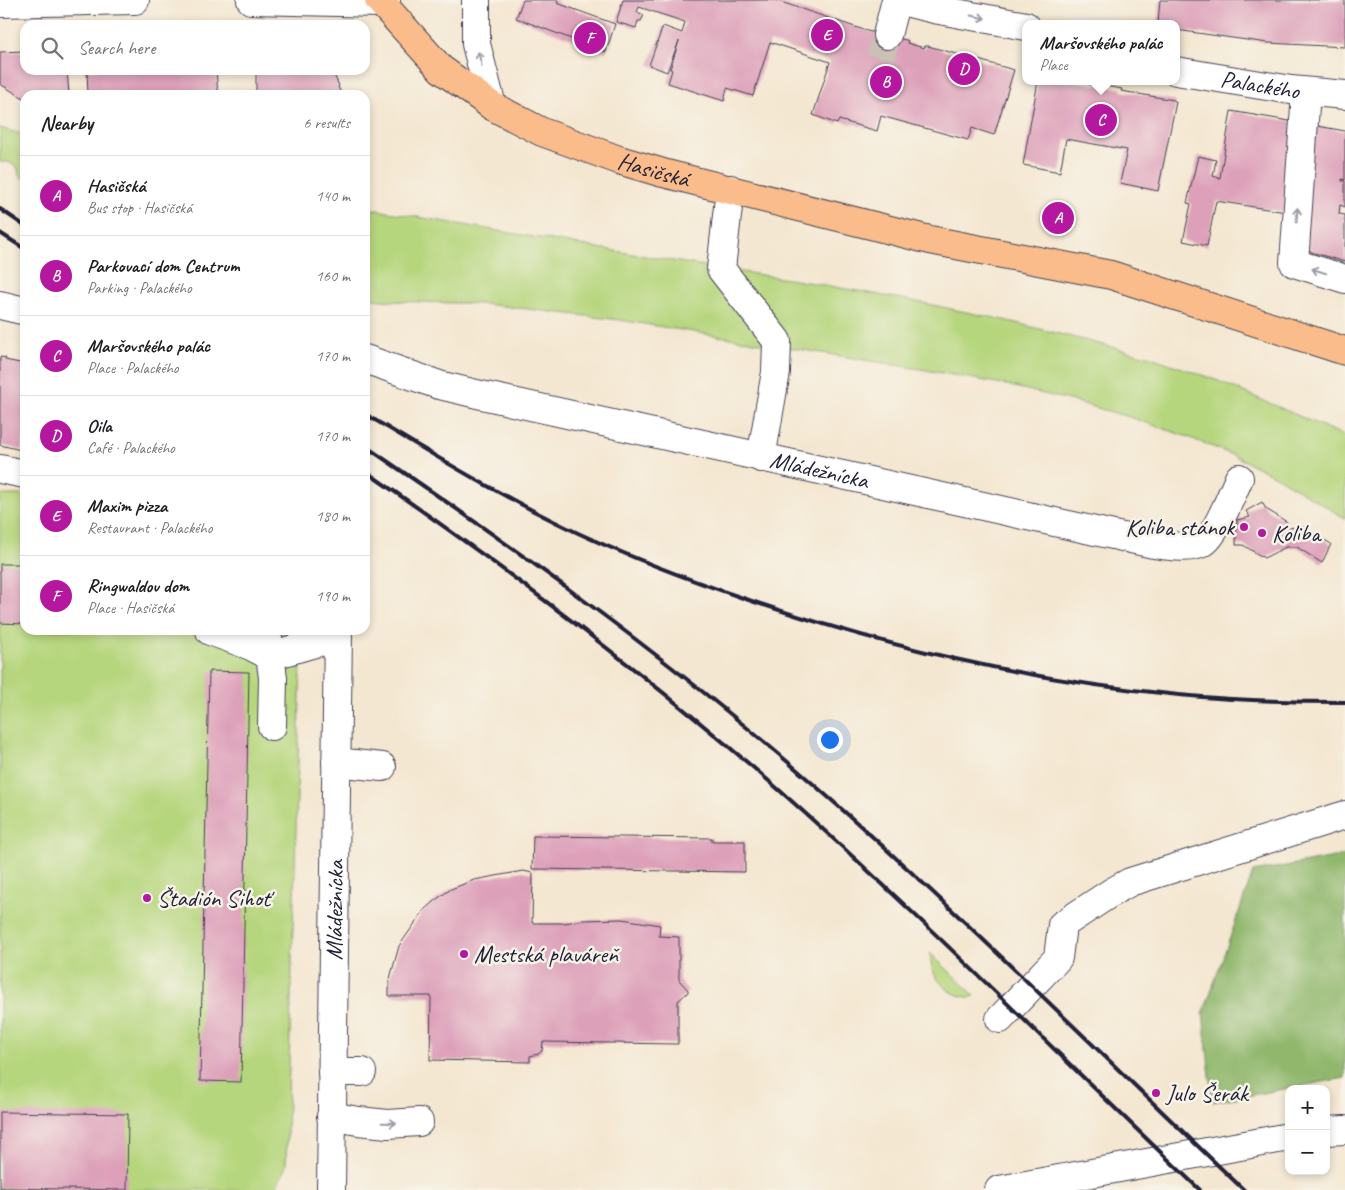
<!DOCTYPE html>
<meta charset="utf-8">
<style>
body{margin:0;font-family:Caveat,sans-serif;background:#f2f2f2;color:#202124}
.controls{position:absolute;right:15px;bottom:15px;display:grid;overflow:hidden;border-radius:10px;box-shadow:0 2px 8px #0003}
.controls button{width:45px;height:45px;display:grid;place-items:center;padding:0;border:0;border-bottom:1px solid #e0e0e0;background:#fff;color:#202124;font:25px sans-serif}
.you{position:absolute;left:829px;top:739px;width:18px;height:18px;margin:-12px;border:4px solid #fff;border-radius:50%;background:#1a73e8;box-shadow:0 0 0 8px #1a73e833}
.badge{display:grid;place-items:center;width:32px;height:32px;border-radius:50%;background:#b5179e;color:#fff;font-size:16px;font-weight:700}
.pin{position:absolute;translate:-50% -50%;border:2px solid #fff;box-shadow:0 1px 5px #0006}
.popup{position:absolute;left:1022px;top:20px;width:158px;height:65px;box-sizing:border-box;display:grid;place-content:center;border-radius:10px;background:#fff;filter:drop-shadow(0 1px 4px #0005);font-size:16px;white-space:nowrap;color:#757577}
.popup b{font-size:19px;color:#202124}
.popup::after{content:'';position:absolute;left:50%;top:100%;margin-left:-10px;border:10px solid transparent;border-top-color:#fff}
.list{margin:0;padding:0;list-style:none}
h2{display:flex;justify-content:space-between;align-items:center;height:65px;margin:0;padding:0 20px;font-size:21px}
h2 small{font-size:16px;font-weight:400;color:#757577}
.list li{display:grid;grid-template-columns:32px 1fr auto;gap:15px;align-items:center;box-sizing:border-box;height:80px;padding:0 20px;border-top:1px solid #e0e0e0}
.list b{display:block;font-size:19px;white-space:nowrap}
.list p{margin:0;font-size:16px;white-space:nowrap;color:#757577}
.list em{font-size:16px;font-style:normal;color:#757577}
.icon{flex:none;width:28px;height:28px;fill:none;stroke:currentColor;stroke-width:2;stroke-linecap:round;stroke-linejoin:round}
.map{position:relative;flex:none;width:1345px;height:1190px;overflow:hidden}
.search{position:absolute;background:#fff;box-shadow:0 2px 8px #0003;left:20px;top:20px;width:350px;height:55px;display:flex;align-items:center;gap:12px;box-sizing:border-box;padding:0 18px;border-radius:15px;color:#757577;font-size:19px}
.panel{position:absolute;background:#fff;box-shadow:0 2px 8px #0003;left:20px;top:90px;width:350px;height:545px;border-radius:15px}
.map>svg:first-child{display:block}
.green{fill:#b6d67d;stroke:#6c7c5c}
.forest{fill:#90b76c;stroke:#596c54}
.building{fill:#dda0b9}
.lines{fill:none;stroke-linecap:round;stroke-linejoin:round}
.minor-tunnel{stroke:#cac0b3;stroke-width:28;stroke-dasharray:28 14;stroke-linecap:butt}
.minor-casing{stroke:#424052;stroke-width:30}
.major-casing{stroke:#424052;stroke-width:30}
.minor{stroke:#fff;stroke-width:28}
.major{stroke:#f9bc8a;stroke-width:28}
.rail{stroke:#22223b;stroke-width:4}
.oneway{stroke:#9c9ca7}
.poi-dot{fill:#b5179e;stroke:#f7f3e8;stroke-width:2}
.labels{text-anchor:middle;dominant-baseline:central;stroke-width:5;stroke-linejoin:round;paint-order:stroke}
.street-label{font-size:24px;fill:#22223b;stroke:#f7f3e8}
.poi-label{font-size:24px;fill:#22223b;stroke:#f7f3e8;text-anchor:start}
</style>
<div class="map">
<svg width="1345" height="1190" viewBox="0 0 1345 1190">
<rect width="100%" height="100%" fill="#f7f3e8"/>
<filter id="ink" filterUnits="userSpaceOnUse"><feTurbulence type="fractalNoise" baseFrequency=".02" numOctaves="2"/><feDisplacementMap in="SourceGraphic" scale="10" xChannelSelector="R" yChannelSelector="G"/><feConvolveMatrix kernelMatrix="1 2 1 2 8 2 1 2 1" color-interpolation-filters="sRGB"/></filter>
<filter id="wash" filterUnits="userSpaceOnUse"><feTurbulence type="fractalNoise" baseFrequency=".0096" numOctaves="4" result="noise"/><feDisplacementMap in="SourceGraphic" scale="20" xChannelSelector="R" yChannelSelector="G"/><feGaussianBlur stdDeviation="1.12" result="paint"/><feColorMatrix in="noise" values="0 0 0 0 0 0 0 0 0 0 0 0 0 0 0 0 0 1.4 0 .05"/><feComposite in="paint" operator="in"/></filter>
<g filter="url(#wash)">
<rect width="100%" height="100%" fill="#f4e7d1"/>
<!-- green -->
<path class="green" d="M0,128L25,135V179L19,176L18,168L9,162H0Z
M365,208L685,263L813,283L913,301L1004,320L1151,357L1216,380L1345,436V518L1279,478L1233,455L1188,437L1129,417L1069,400L1002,384L920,369L620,320L485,304L391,301L365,298Z
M0,495H25V630H302L286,1166L275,1190H0Z
M930,953L975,996C959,1001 941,987 934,973C931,967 931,959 930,953Z"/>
<!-- forest -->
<path class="forest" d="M1345,855V1078L1213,1102L1203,1014L1253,872Z"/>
<g id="blocks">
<!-- building -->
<path class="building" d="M523,0H558L557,3L615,24L606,52L516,18Z
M623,0H775L867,31L906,40L908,41L907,43L924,48L925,46H928L1014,70L994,135L972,128L968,140L881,116L877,131L839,120L837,124L813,115L830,62L770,42L753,96L727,88L724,101L668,83L672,70L670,69L679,41L667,72L649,65L663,26L682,33L685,22L639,7L637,12L644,15L641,21H638L636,28L616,22Z
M1160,0H1345V47L1268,43L1176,30V24H1158Z
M25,51V70H67L69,95H25V99L0,84V52Z
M87,70H216L218,95H88Z
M256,70H332L339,86L338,87L342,95H256Z
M1038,81H1076L1094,85V84L1122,89L1121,91L1174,100L1176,102L1158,191L1120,183L1127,150L1066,139L1060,172L1023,165Z
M1231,111L1295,122L1286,212L1216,201L1207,246L1183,241L1191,204L1187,203L1198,156L1216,160L1213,176L1220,178Z
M1312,125L1345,131V180L1342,179V181H1345V207L1340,205L1339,214L1345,215V262L1311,252L1303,240Z
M0,357L6,358L5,360L25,364V432L21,450L0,445Z
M1262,502L1266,509L1287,522V528L1304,527L1331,544L1322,563L1297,547H1286L1264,558L1243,545H1236L1237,520L1250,517L1246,511Z
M0,564H25V624L0,623Z
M209,671L249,672L241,1082L200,1081Z
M533,836L712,838V841H745V872L532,869Z
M523,871L533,873L532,923H564L583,920L622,919L660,925L659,936L679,937V980L688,990V992L678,1001V1044L543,1042L542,1051L538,1054L530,1056V1062L430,1060L431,996H389V982L399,946L425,909L434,901L451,889L474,880Z
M0,1112L128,1114L127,1190L0,1188Z"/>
</g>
</g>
<g filter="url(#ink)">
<use href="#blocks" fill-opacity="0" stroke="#424052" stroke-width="1"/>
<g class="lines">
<!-- minor-tunnel -->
<path class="minor-tunnel" d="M880,58L887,35"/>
<defs>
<g id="minor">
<path d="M251,0L381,3L386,0"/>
<path d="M476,0V44L492,106"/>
<path d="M896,0L934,9L1026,26"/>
<path d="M0,3L135,0"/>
<path d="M887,35L896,0"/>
<path id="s1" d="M1176,71L1291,90L1345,95"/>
<path d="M1306,92L1294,263L1345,279"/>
<path d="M730,189L721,269L777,341L776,372L761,458"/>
<path d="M0,305L25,311"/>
<path id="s2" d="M365,359L439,385L477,394L1154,544C1168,546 1191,550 1204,542C1215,536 1233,492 1239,478"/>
<path d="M0,469L25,474"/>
<path d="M210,631L251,646L270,656L318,642L337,641"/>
<path d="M268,639L273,678L272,726"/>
<path d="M336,762L382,767"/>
<path d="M1000,1019L1058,958L1062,925L1112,892L1130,882L1345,815"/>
<path d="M332,1072H362"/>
<path d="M331,1116L358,1121L388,1124L419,1122"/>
<path d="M1326,1131L1345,1130"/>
<path id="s3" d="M331,1190L338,630"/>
<path d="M999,1190L1289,1137"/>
</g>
<g id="major">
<path id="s4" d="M379,0L441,69L492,106L542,132L619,160L663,173L930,240L1111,275L1345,351"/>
</g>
</defs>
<!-- minor casing -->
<use href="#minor" class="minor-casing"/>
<!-- major casing -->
<use href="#major" class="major-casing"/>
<!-- minor -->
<use href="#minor" class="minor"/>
<!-- major -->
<use href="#major" class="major"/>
<!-- rail -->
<path class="rail" d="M0,209L25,226
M0,233L25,249
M365,414C435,456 504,498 578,533C632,558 687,579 743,598C884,647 1030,681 1179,695C1234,700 1290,702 1345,702
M365,446C514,547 660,652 796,769C951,903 1095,1049 1244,1190
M365,471C508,570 647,674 778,789C923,917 1059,1056 1200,1190"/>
</g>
<!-- one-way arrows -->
<defs><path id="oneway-shaft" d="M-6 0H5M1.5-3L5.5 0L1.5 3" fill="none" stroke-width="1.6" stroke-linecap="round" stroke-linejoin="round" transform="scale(1.25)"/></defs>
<g class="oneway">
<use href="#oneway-shaft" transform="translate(978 17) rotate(11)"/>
<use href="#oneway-shaft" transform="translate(480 59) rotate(-104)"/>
<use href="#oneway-shaft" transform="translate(1297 215) rotate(-86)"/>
<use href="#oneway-shaft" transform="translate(1319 271) rotate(-163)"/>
<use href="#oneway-shaft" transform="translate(389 1123) rotate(1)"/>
</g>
</g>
<!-- markers -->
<g class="poi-dot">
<circle cx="1244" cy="527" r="5"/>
<circle cx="1262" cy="533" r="5"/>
<circle cx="147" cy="898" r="5"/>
<circle cx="464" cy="954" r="5"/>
<circle cx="1156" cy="1093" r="5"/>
</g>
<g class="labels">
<!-- street labels -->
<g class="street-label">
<text stroke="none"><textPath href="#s1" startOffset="85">Palackého</textPath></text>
<text stroke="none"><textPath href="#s4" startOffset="330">Hasičská</textPath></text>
<text stroke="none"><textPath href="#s2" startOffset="468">Mládežnícka</textPath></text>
<text stroke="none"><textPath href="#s3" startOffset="280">Mládežnícka</textPath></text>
</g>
<!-- poi labels -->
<g class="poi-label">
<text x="1234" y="527" text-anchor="end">Koliba stánok</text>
<text x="1272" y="533">Koliba</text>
<text x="157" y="898">Štadión Sihoť</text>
<text x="474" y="954">Mestská plaváreň</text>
<text x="1166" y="1093">Julo Šerák</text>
</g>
</g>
</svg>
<div class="controls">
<button>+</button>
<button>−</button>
</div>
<div class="you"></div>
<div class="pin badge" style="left:1058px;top:218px">A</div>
<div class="pin badge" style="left:886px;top:82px">B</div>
<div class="pin badge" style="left:1101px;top:120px">C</div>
<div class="popup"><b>Maršovského palác</b>Place</div>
<div class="pin badge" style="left:964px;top:69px">D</div>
<div class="pin badge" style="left:827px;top:35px">E</div>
<div class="pin badge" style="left:590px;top:38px">F</div>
<div class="search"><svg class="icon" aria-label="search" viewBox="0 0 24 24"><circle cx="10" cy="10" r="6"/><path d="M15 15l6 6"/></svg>Search here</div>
<section class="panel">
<h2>Nearby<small>6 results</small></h2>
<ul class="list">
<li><span class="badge">A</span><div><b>Hasičská</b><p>Bus stop · Hasičská</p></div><em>140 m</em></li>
<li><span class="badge">B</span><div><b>Parkovací dom Centrum</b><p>Parking · Palackého</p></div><em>160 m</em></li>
<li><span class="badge">C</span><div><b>Maršovského palác</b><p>Place · Palackého</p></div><em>170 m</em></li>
<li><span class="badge">D</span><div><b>Oila</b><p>Café · Palackého</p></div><em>170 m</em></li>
<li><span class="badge">E</span><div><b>Maxim pizza</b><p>Restaurant · Palackého</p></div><em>180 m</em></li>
<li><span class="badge">F</span><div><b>Ringwaldov dom</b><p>Place · Hasičská</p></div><em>190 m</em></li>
</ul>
</section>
</div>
